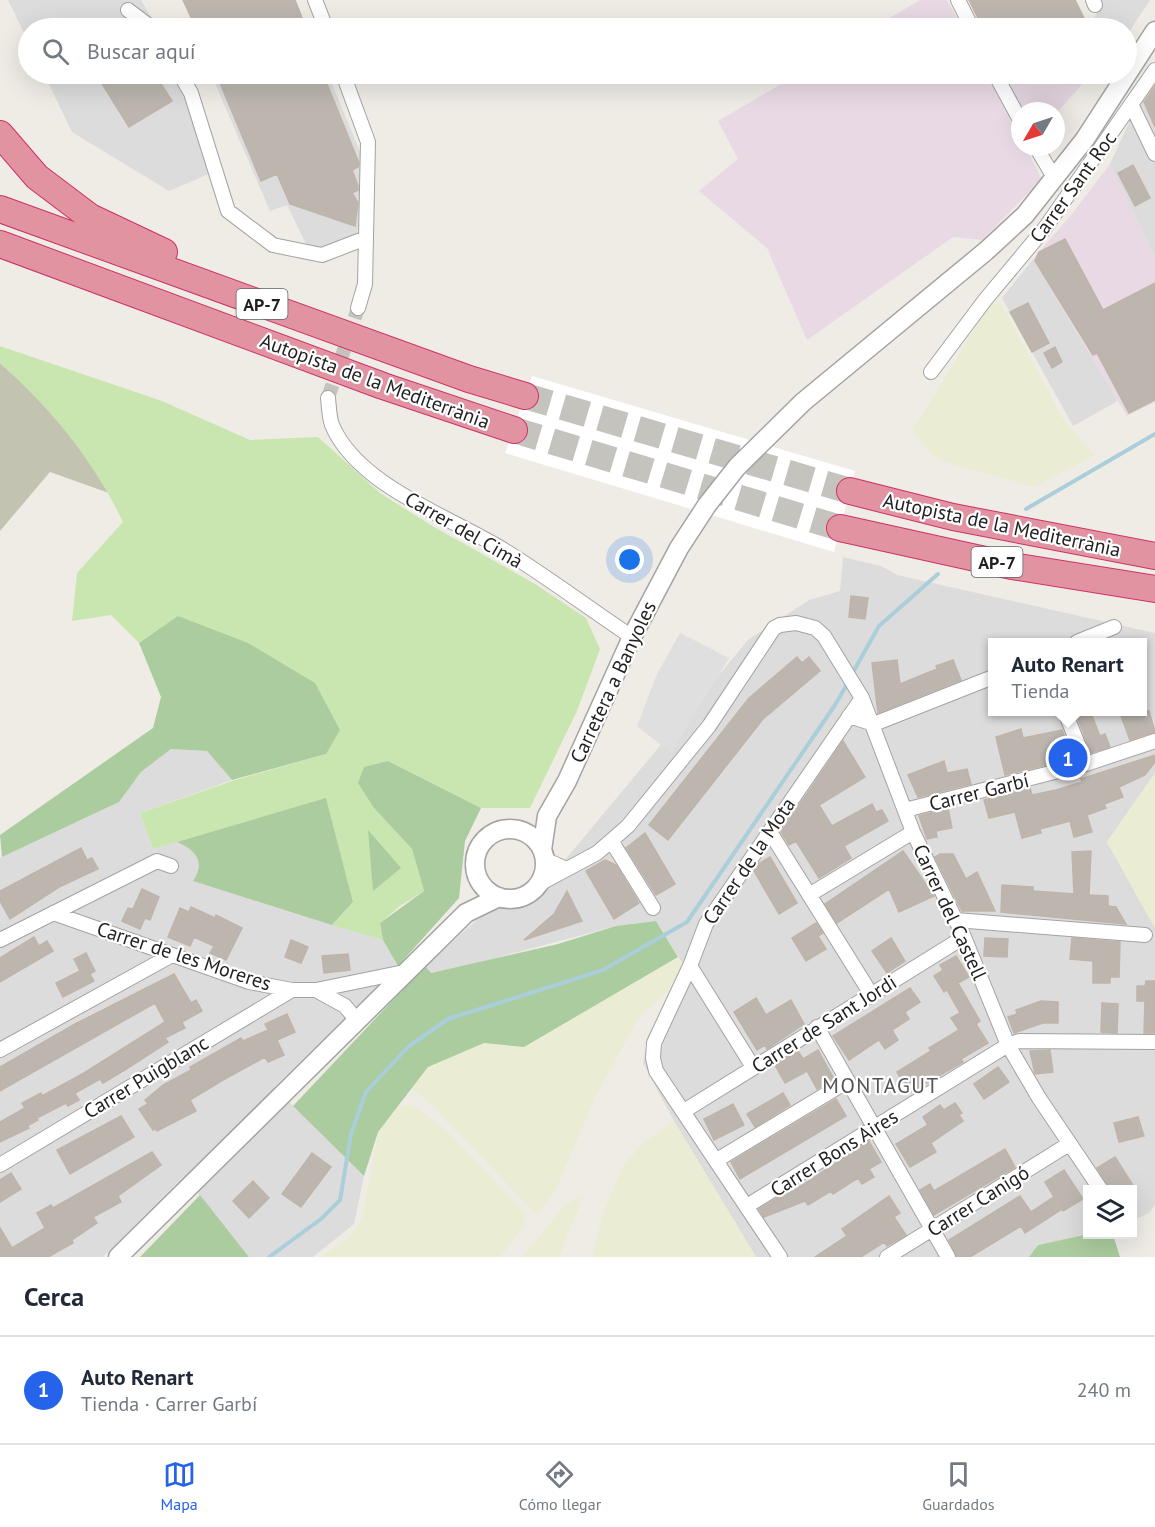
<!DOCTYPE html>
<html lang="es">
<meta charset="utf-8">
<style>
body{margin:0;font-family:"PT Sans",sans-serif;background:#f6f6f7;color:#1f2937}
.controls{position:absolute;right:18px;bottom:18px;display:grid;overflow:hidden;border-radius:0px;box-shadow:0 6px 24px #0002}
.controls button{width:54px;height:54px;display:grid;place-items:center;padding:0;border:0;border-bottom:2px solid #e0e1e3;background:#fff;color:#1f2937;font:30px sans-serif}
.compass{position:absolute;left:1011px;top:102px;width:54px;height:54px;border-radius:50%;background:#fff;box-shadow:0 6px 24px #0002;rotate:231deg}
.you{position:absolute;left:630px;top:560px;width:21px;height:21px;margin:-15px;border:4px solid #fff;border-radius:50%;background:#1a73e8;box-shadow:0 0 0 9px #1a73e833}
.badge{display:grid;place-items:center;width:39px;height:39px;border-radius:50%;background:#2563eb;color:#fff;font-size:20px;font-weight:700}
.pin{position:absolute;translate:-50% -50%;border:3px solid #fff;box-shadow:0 2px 6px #0006}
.popup{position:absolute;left:988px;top:638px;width:159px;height:78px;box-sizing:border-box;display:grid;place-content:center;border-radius:0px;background:#fff;filter:drop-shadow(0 2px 4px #0005);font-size:20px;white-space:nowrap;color:#747a83}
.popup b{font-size:22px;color:#1f2937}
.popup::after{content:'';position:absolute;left:50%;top:100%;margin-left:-12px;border:12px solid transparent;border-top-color:#fff}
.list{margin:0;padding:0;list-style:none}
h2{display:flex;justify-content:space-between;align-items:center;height:78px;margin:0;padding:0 24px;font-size:26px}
h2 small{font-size:20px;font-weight:400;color:#747a83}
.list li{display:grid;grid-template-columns:39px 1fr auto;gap:18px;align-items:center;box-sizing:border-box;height:108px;padding:0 24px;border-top:2px solid #e0e1e3}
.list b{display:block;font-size:22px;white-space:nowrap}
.list p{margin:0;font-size:20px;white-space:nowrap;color:#747a83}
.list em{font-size:20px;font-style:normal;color:#747a83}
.icon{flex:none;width:33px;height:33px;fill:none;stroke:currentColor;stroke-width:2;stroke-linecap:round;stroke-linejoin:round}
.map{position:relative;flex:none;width:1155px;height:1257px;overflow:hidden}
.search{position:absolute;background:#fff;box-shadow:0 6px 24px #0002;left:18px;right:18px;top:18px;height:66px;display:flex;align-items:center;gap:15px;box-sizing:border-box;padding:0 21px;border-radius:33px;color:#747a83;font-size:22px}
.sheet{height:186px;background:#fff}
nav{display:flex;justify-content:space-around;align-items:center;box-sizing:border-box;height:84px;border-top:2px solid #e0e1e3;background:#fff;font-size:16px;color:#747a83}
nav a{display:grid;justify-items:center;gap:3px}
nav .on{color:#2563eb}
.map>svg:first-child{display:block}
.residential{fill:#dddcdc;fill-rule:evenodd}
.industrial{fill:#e8d9e5}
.construction{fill:#c3c3b2}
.farmland{fill:#eaedd3}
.grass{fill:#cae6b0}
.forest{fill:#abcc9e}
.parking{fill:#dfdfdf}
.pier{fill:#fff}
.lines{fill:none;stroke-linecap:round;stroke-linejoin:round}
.stream{stroke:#aaceda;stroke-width:4}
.building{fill:#bcb6af;stroke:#c0b4aa;stroke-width:1.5}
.minor-tunnel{stroke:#c5c3be;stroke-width:14;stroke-dasharray:14 7;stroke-linecap:butt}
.motorway-tunnel{stroke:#c5c3be;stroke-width:26;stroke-dasharray:26 13;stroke-linecap:butt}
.minor-casing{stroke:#a3a3a3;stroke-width:16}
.tertiary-casing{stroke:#a3a3a3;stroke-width:21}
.motorway-casing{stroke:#cf3166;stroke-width:28}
.minor{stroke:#fff;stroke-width:14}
.tertiary{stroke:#fff;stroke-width:18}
.motorway{stroke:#e193a1;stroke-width:26}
.labels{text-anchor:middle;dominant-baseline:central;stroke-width:4.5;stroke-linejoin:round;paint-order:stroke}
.shield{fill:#fff;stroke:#626262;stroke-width:1.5}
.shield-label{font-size:18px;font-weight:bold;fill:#1f1f1f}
.street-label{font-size:20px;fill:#1f1f1f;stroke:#fff}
.neighbourhood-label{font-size:21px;letter-spacing:1.5px;fill:#525252;stroke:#fff}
</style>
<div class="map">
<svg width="1155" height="1257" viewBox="0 0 1155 1257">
<rect width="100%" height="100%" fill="#efece6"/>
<!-- residential -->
<path class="residential" d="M8,0H141L157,28H28V41Z
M1096,0H1150L1127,35L1126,28H1094L1091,22L1100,9Z
M44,74H183L218,170L169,191L72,132Z
M211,74H328L363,159L361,218L355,238L324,249L308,248L287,205L270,211Z
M1155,80V258L1110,164L1138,103Z
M1033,259L1118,401L1073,426L1002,298Z
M843,557L881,566L897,575L1155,633V773L1107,842L1155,928V1205L1149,1213L1133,1220L1132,1190H1088L1089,1235L1038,1245L1029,1257H756L674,1121L643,1063L648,1037L683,964L656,921L616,926L470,965L430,973L425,966L490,908H525L748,640L809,600L840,591ZM993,642H1143V712H993Z
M171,749L207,751L232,780L140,813L153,849L177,842L189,847L199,858L201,870L194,881L383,940L398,966L274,1087L364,1176L354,1224L313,1257H249L184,1176L103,1257H0V858L119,802L141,772Z"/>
<!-- industrial -->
<path class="industrial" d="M920,0H947L962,28H872Z
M798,74H986L1020,138V147H1025L1042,179L982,240L953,237L807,340L767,248L699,191L738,159L718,121Z
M999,74H1091L1056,114V111H1020Z
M1110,164L1155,258V402L1127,416L1033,259L1072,214Z"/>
<!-- construction -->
<path class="construction" d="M0,363L30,390L70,433L109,493L50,472L0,531Z"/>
<!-- farmland -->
<path class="farmland" d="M1000,301L1063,419L1095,455L1034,487L945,462L927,450L913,430L988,307Z
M1155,773V928L1107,842Z
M678,957L683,964L672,986L638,1019L596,1096L555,1191L537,1215L433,1106L411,1088L428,1067L484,1043L524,1047Z
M411,1104L446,1130L525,1213L524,1227L500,1257H320L352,1235L363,1215L378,1132L396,1109Z
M674,1121L756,1257H592L602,1216L623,1165L646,1141Z
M583,1196L559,1257H522L566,1204Z"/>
<!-- grass -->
<path class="grass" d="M0,346L162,401L250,440L318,437L380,493L429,524L535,584L586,618L600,649L577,711L530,808H481L388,761L374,808L412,849L424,891L400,906L380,923L383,940L332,925L353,902L326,799L153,849L140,813L232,781L326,754L179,616L139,643L111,615L72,621L77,573L123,522C93,459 51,409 0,363Z"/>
<!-- forest -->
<path class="forest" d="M178,616L248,643L315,683L340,730L326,754L232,780L207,751L171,749L141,772L119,802L2,857L0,835L153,728L161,697L139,643Z
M388,761L481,808L465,841L459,898L398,966L383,940L380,923L424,891L412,849L374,808L358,783L364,767Z
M326,798L353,902L332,925L193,881C206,862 196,850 177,842Z
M368,830L401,868L373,891Z
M656,921L678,957L524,1047L484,1043L428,1067L378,1132L364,1176L293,1106L425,966L431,973L558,944L616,926Z
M200,1195L249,1257H140Z
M1089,1234L1113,1235L1120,1257H1029L1038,1245Z"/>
<!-- parking -->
<path class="parking" d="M680,633L729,658L671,753L637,726L657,674Z"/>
<!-- pier -->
<path class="pier" d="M532,376L855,471L834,552L505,453Z"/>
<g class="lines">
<!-- stream -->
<path class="stream" d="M1026,509L1155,434
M852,674L879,626L938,574
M269,1257L321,1219L340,1200L351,1134L366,1092L408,1047L448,1019L603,970L687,922L835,705L849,681"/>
</g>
<!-- building -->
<path class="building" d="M183,0H295L306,28H196Z
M969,0H1075L1089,28H983Z
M96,74H155L172,101L129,127Z
M240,74H323L359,163L358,167L352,170L358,186V190L352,193L358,203L355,226L290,204L277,174L261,181L220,83Z
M1155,86V127L1144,102Z
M1133,165L1150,198L1135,206L1118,173Z
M1065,239L1103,310L1155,283V400L1129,413L1097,353L1093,355L1035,261L1039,252Z
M1028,303L1049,343L1032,352L1010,312Z
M1055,347L1062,362L1052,368L1044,353Z
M851,596L868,598L865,619L849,617Z
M797,657L802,663L809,657L820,671L763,719L668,840L649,825L749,698Z
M897,660L900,684L937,669L936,666L953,660L961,680L878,713L872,663Z
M1075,711H1090L1100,736L1105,734L1110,747L1091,753Z
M1133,711H1149L1155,732L1130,740L1121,716Z
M1021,729L1023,738L1062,730L1072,754L1071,759L1005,775L996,737Z
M843,741L865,777L819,805L832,826L872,804L876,812L882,810L888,821L844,846L851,858L819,878L796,841L789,845L781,832Z
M1155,755V762L1145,775L1119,787L1123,797L1104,804L1106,808L1087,815L1092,832L1074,837L1070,821L1040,829L1041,833L1022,838L1015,812L989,818L984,800L1030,788L1032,795L1056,790L1082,782L1081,779Z
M944,761L947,773L967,769L971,784L918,797L908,775Z
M948,808L952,828L936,831L937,837L927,839L919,816Z
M645,833L675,884L656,895L626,848Z
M81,848L87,860L92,858L98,869L59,887L10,919L0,901V891Z
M903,851L934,896L899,912L889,889L837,923L825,904Z
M1091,851L1089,895L1108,896V906L1116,907L1126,924L1001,912L1002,885L1033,887V891L1074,894L1072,852Z
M940,854H953L966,879L977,872L995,911H962L935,857Z
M770,857L797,903L779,914L754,871L758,864Z
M605,860L616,865L639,903L614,919L586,871Z
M142,889L159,897L150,920L145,918L140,929L122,921L128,908L133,909Z
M567,891L582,921L524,940L554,914Z
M191,907L215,918L216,915L242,928L226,960L210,953L214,946L194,937L190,946L168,937L180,908L189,912Z
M816,923L823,933L818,936L826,949L806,961L792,938Z
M34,937L39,946L47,941L53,951L0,982V958Z
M891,938L905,961L887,973L872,951Z
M985,938L1008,939L1007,957L984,956Z
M1072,938L1120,942L1119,977H1110V983H1093V961L1070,959Z
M291,940L308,947L301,963L285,957Z
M86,953L95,971L90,974L94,981L63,997L56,983L80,971L74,959Z
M348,954L350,970L324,973L322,956Z
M956,956L969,977L958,983L980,1021L976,1024L988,1043L961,1059L963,1062L909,1093L897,1072L931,1051L929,1048L959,1030L951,1018L960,1013L947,990L944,992L934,976L943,970L940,965Z
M174,974L191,1003L196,1000L202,1011L182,1022L185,1028L165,1038L168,1042L128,1068L103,1083L100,1079L75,1093L79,1100L68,1106L66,1103L37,1118L38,1120L27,1126L29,1128L0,1142V1122L25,1108L22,1103L41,1093L42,1096L84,1073L165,1022L155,1003L0,1091V1067L75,1024Z
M1146,981H1155V1033H1144L1145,1001H1137V986H1145Z
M910,988L920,1002L905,1012L909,1019L892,1030L898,1040L885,1049L879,1040L849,1060L833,1036Z
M756,998L766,1015L791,1000L804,1024L767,1049L765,1045L757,1050L734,1012Z
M1041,1001L1058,1002V1023H1043L1014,1033L1008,1017L1017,1014L1016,1010Z
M1102,1003L1118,1004L1117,1033L1101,1032Z
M287,1014L295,1032L277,1040L284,1055L268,1062L265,1057L223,1080L190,1100L196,1111L157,1131L155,1128L153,1130L139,1109L148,1104L145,1100L163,1085L191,1070L190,1067L241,1038L243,1041L268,1030L265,1024Z
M818,1050L834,1079L817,1089L807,1071L785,1083L775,1065L798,1051L803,1059Z
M1050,1050L1053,1072L1035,1074L1030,1051Z
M998,1067L1009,1082L984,1099L974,1084Z
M783,1093L790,1105L755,1127L747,1114Z
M836,1099L846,1116L740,1179L731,1162Z
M955,1103L962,1113L959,1115L963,1121L931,1143L936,1152L910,1167L896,1144L928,1125L923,1117L940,1105L944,1110Z
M733,1104L744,1125L714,1140L704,1119Z
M121,1116L134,1137L70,1174L57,1150Z
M1138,1117L1144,1136L1119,1142L1114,1123Z
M869,1141L881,1162L869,1169L874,1177L862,1184L858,1178L833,1194L831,1191L808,1205L805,1201L764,1217L759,1209L791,1190L792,1192Z
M1005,1149L1015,1167L934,1215L920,1190L930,1184L934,1191Z
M152,1152L161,1165L118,1196L121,1202L93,1217L97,1223L72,1240L73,1243L48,1257H0V1228L12,1248L45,1228L37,1213L51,1205L53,1208Z
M312,1153L331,1167L301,1207L282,1194Z
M1115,1157L1136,1190H1111L1097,1168Z
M1064,1170L1083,1199L1063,1211L1062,1209L1025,1233L1021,1226L970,1257H957L949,1240L1020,1196L1031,1212L1054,1197L1045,1182Z
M11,1173L21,1189L0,1202V1180Z
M253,1181L269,1198L249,1218L233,1201Z
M889,1196L900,1213L894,1217L906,1235L887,1246L884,1242L861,1257H815L847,1236L842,1229Z"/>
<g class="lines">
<!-- minor-tunnel -->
<path class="minor-tunnel" d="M328,398L358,308"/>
<!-- motorway-tunnel -->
<path class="motorway-tunnel" d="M525,396L850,491
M514,430L840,528"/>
<defs>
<path id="minor" d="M315,0L326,28
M958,0L972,28
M1093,0L1095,5
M128,10L152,28
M180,74L191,93L228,211L273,245L322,255L366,238
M343,74L368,142L365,284L358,308
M995,74L1020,120
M1132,106L1155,154
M1036,147L1055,179
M931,372L985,300L1045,228L1155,70
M328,398C329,406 329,417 332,425C358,487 454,518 507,552C550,579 590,609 632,637
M1077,642L1114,627
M1065,712L1086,764
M849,716L874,724L993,677
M905,810L1086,764L1155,741
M770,832L871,994
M612,842L653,908
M544,859L564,868
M539,884L597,853L628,826L709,726L774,628L780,625L796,623L815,628L824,636L862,698L913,832L964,937L1008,1045L1039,1098L1101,1190
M809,895L913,832
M53,913L249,982L292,990H316L409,971
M956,920L1145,935
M0,940L157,861L171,866
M690,966L753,1067
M316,990L345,1006L358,1022
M817,1027L948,1257
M0,1050L172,955
M684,1111L964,937
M717,1160L848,1081
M0,1165L292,990
M747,1206L1008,1045L1019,1041L1155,1042
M780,1257L656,1071L653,1058L654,1043L690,966L706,924L862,698
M887,1257L1069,1144"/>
<path id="tertiary" d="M475 864a35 35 0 1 1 70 0a35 35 0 1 1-70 0Z
M542,850L547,816L567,781L632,637L679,548L707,505L737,467L803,402L986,251L1025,215L1085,139L1155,31
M118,1257L466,913L499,897"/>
<path id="motorway" d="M0,134L37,177L90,217L164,252
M0,209L469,379L525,396
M0,244L383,386L514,430
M850,491L953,517L1155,556
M840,528L1012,566L1155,589"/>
</defs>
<!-- minor casing -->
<use href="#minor" class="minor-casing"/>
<!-- tertiary casing -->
<use href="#tertiary" class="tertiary-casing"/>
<!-- motorway casing -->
<use href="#motorway" class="motorway-casing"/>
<!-- minor -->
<use href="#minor" class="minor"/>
<!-- tertiary -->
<use href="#tertiary" class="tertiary"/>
<!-- motorway -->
<use href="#motorway" class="motorway"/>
</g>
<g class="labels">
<!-- shield labels -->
<g class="shield">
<rect x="236.5" y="289" width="51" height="30" rx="4.5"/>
<rect x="971.5" y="547" width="51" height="30" rx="4.5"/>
</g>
<g class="shield-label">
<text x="262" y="304">AP-7</text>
<text x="997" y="562">AP-7</text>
</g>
<!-- street labels -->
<g class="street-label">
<text transform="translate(1073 187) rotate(-54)">Carrer Sant Roc</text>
<text transform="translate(375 381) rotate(20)">Autopista de la Mediterrània</text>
<text transform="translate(1002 525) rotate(12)">Autopista de la Mediterrània</text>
<text transform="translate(464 530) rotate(30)">Carrer del Cimà</text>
<text transform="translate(613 682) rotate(-65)">Carretera a Banyoles</text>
<text transform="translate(979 792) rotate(-14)">Carrer Garbí</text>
<text transform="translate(749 861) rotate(-56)">Carrer de la Mota</text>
<text transform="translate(950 912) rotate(65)">Carrer del Castell</text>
<text transform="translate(184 956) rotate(18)">Carrer de les Moreres</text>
<text transform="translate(824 1024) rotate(-32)">Carrer de Sant Jordi</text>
<text transform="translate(146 1077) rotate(-31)">Carrer Puigblanc</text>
<text transform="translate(834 1153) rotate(-32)">Carrer Bons Aires</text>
<text transform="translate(978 1201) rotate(-32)">Carrer Canigó</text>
</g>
<!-- neighbourhood labels -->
<g class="neighbourhood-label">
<text x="881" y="1085">MONTAGUT</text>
</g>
</g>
</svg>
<div class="controls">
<button><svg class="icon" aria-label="layers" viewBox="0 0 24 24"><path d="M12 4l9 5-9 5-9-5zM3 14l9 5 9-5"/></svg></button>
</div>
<svg class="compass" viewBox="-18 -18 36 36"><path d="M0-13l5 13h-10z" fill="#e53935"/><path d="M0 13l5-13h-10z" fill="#747a83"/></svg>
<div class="you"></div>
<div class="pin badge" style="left:1068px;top:758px">1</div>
<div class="popup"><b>Auto Renart</b>Tienda</div>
<div class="search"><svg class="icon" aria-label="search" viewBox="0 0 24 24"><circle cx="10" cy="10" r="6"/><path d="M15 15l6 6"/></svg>Buscar aquí</div>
</div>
<section class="sheet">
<h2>Cerca<small></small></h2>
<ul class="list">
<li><span class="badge">1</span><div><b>Auto Renart</b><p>Tienda · Carrer Garbí</p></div><em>240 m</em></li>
</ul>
</section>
<nav>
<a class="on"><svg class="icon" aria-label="map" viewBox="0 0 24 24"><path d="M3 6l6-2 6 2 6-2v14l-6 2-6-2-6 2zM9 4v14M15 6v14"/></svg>Mapa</a>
<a><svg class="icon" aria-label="directions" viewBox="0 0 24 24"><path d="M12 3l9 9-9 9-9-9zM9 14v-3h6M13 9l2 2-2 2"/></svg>Cómo llegar</a>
<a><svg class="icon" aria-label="saved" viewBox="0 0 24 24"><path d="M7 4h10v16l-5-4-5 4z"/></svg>Guardados</a>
</nav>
